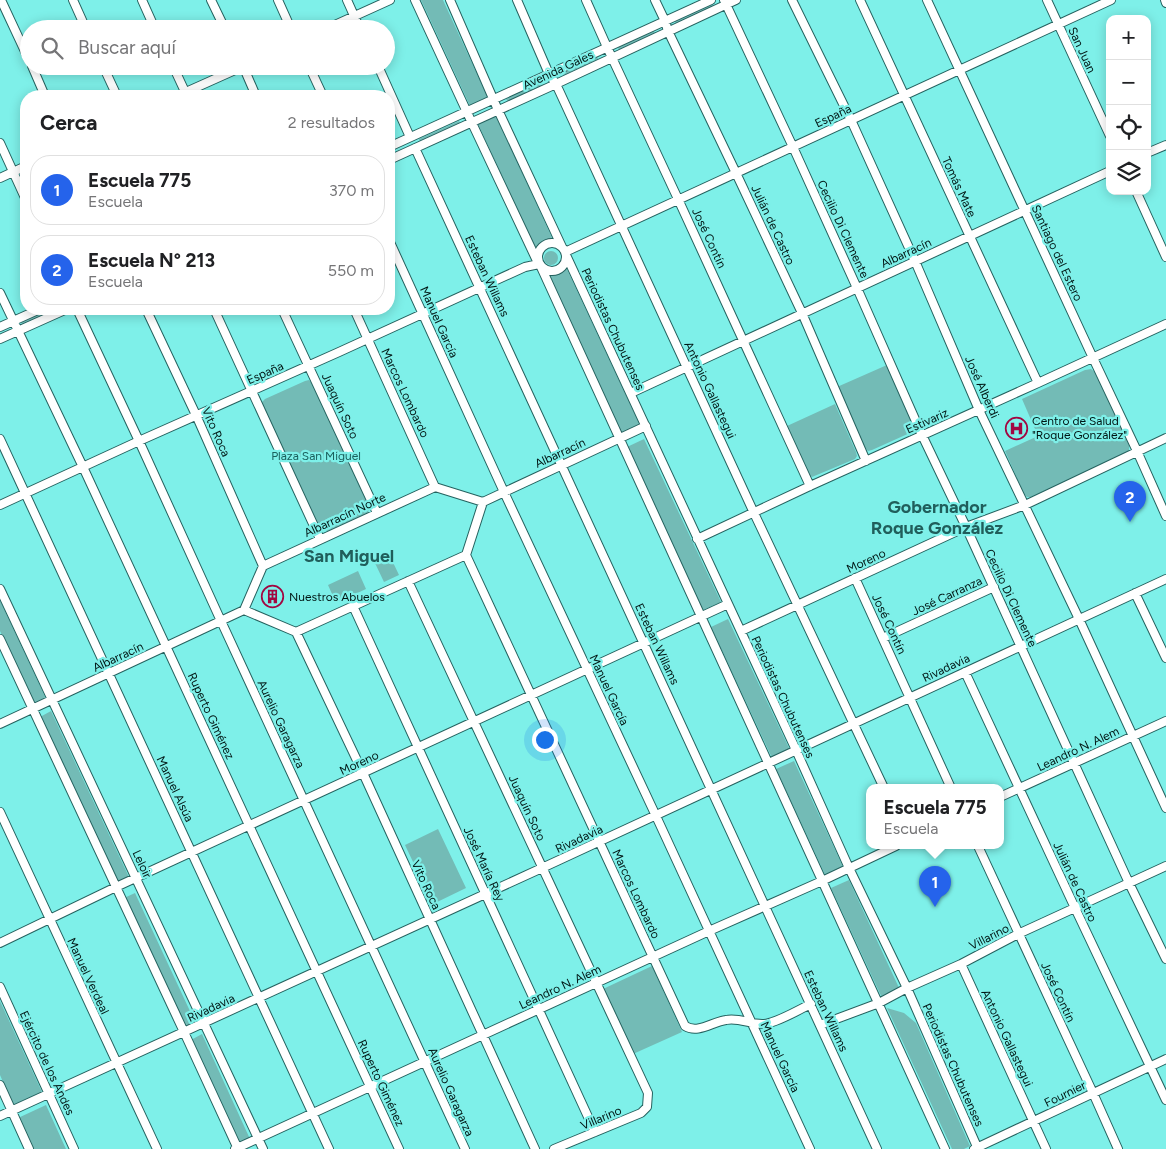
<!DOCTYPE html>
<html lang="es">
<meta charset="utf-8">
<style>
body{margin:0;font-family:Figtree,sans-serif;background:#f2f2f2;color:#202124}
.controls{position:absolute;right:15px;top:15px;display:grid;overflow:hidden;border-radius:10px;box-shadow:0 2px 12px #0003}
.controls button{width:45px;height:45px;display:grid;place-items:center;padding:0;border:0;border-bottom:1px solid #e0e0e0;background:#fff;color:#202124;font:25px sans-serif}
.you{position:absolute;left:544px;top:739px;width:18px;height:18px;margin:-12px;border:4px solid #fff;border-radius:50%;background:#1a73e8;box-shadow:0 0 0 8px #1a73e833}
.badge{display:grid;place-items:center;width:32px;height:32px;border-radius:50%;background:#2563eb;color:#fff;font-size:16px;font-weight:700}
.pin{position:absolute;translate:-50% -41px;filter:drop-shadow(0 1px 2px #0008)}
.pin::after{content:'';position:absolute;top:26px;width:18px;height:15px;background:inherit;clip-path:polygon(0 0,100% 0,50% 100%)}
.popup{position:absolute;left:866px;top:784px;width:138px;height:65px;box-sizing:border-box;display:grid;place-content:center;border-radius:10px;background:#fff;filter:drop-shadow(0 1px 4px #0005);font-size:16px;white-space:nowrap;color:#757577}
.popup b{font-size:19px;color:#202124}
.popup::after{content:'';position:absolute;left:50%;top:100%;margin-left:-10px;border:10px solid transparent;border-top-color:#fff}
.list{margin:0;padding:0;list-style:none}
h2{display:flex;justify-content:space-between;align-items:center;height:65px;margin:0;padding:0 20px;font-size:21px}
h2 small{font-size:16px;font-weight:400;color:#757577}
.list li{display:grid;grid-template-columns:32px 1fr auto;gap:15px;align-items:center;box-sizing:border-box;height:70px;margin:0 10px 10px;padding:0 10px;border:1px solid #e0e0e0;border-radius:20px}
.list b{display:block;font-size:19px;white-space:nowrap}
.list p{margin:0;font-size:16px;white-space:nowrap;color:#757577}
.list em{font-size:16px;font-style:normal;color:#757577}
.icon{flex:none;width:28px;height:28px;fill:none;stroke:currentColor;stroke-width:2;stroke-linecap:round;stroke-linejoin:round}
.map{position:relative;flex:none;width:1166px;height:1149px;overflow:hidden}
.search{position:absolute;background:#fff;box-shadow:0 2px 12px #0003;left:20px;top:20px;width:375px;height:55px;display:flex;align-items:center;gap:12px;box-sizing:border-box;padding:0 18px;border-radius:28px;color:#757577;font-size:19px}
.panel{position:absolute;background:#fff;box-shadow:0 2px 12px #0003;left:20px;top:90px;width:375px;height:225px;border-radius:20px}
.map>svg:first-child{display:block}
.green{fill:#73bbb6}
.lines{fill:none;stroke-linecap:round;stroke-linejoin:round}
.minor-casing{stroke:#25625f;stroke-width:10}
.minor{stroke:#fff;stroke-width:8}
.labels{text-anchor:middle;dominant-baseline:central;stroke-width:4.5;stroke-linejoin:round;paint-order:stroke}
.street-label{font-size:12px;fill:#001614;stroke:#7ef0e9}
.poi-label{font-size:12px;fill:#001614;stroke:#7ef0e9;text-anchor:start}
.park-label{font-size:12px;fill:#1b605d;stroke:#7ef0e9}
.district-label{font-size:18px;font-weight:bold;fill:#205e5b;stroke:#7ef0e9}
</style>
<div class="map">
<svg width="1166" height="1149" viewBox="0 0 1166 1149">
<rect width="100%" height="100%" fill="#7ef0e9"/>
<!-- green -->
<path class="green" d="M421,0H443L488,98L470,106Z
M712,4L713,6L676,23L674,21Z
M653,30L655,33L619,50L618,47Z
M597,57L598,59L564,75L562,73Z
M542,83L544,85L508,102L506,99Z
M496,116L553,240L543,241L535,248L478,124Z
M459,121L461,124L420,142L419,139Z
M544 258a7 7 0 1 1 14 0a7 7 0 1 1-14 0Z
M566,267L640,425L622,434L548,276L559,274Z
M49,309H57L22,325L21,322Z
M887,365L914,424V428L912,432L872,450L868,451L865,448L837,387Z
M1091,369L1096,373L1129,445V450L1126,454L1031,497H1027L1024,494L1005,451L1038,436L1022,399L1085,370Z
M309,380L312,383L369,506V510L367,514L329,531H323L319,528L263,406L262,402L265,399L305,381Z
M835,404L856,452L857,456L855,459L812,477L809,475L787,426Z
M644,439L721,602L703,610L627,447Z
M389,554L399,575L384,582L374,561Z
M358,571L366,589L336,603L328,585Z
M0,600L46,699L34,704L0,631Z
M728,619L790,750L772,758L711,627Z
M51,711L129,877L117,883L40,717Z
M794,761L845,871L827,879L776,769Z
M438,829L466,888L433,904L405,845Z
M849,880L900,990L882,998L831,888Z
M135,893L196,1024L185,1029L124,898Z
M652,966L682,1032L633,1054L603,989Z
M0,1001L42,1092L13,1105L0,1075Z
M887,1008L904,1013L916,1023L970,1146L964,1149H952Z
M202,1034L250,1139L238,1144L191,1040Z
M46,1105L66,1149H32L18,1118Z"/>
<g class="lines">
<defs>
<path id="minor" d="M1,0L29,60
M73,0L86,29
M142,0L155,29
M211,0L225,29
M278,0L291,29
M347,0L360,29
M415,0L472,123L538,263
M450,0L498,110L562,247
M517,0L549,74L556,84L754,513L884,788
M586,0L607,47L678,199L810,486
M655,0L665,21L668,31L736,173L802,313L866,461
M724,0L793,147L857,288L922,435L966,527L1129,883L1166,959
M792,0L851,120L915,261L979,410L1079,619L1166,808
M860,0L1038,383
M927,0L1093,358L1137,451L1166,516
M1047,0L1110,136
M1165,0L1166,3
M326,29L390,0
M32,66L45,96
M103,66L117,96
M173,66L187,96
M243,66L256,96
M309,66L323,96
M378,66L410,137
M177,96L244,66
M0,143L26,200
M389,147L711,0
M415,148L877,1149
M1147,153L1166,145
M389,160L556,84L736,0
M0,178L26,166
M1136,191L1166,257
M389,240L504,492L656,816L810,1149
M538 257a14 14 0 1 1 28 0a14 14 0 1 1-28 0Z
M565,252L1111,0
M566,255L796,750L849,868L907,988L978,1149
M541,267L945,1149
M0,293L83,467L399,1149
M77,309L139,441L221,621L465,1149
M146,309L196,415L263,566
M214,309L320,539
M282,309L377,513
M354,309L435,487
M0,327L40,309
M0,339L67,309
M631,393L1110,171
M0,439L329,1149
M483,502L646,426
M0,505L139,441L339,352L525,267L539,264
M697,539L810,486L1038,383L1166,324
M466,555L685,1026C698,1034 712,1022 726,1020C739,1017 751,1025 764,1024C777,1023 798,1010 811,1004
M855,578L951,788
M408,581L648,1093L647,1107L641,1113L554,1149
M0,589L263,1149
M1135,593L1166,658
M353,606L595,1132
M244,610L296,632L466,555L483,502
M244,610L263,566L435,487L483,502
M741,631L966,527L1025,505L1166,438
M296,632L363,773L535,1149
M883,638L994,587
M0,639L184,1032L238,1149
M965,672L1075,908L1166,1100
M0,724L244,610
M1000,797L1166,721
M0,812L157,1149
M978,846L1093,1093L1118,1149
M0,943L116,887L728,604
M961,964L1046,1149
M0,987L74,1149
M820,1025L879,1003L907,988L961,964L1018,934L1166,866
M0,1085L29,1149
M0,1116L542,868L1166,579
M235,1149L709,931L822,881L896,846
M974,1149L1166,1059"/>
</defs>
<!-- minor casing -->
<use href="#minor" class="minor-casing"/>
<!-- minor -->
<use href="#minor" class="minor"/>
</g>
<!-- icons -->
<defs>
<symbol id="hospital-ring" viewBox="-11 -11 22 22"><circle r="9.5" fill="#7ef0e9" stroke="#a20641" stroke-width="1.5"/><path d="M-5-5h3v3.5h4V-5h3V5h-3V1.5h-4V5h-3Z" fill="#a20641"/></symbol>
<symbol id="building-ring" viewBox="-11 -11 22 22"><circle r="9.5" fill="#7ef0e9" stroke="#a20641" stroke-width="1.5"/><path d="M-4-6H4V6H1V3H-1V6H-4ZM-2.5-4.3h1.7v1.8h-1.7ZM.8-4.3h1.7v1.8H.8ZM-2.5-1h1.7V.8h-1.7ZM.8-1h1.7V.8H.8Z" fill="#a20641"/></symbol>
</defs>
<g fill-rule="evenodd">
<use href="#hospital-ring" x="1004" y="416" width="25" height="25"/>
<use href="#building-ring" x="260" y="584" width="25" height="25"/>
</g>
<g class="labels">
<!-- street labels -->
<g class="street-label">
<text transform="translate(1082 50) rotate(65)">San Juan</text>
<text transform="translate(558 70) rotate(-25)">Avenida Gales</text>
<text transform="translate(833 116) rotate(-25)">España</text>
<text transform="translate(959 187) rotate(65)">Tomás Mate</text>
<text transform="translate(773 225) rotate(65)">Julián de Castro</text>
<text transform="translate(843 229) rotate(65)">Cecilio Di Clemente</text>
<text transform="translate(709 238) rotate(65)">José Contín</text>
<text transform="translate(906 253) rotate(-25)">Albarracín</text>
<text transform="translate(1057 253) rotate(65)">Santiago del Estero</text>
<text transform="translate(487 276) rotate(65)">Esteban Willams</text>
<text transform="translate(439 322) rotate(66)">Manuel García</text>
<text transform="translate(613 329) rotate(65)">Periodistas Chubutenses</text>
<text transform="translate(265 373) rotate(-24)">España</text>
<text transform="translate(982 387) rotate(66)">José Alberdi</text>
<text transform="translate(710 390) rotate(65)">Antonio Gallastegui</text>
<text transform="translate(405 393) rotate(65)">Marcos Lombardo</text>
<text transform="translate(340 406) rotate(65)">Juaquín Soto</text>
<text transform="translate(927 421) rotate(-24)">Estivariz</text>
<text transform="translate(216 432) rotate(66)">Vito Roca</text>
<text transform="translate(560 453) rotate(-25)">Albarracín</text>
<text transform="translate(345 515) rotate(-25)">Albarracín Norte</text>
<text transform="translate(866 561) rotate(-25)">Moreno</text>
<text transform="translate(947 596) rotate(-25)">José Carranza</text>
<text transform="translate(1011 598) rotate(65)">Cecilio Di Clemente</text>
<text transform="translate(889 624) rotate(65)">José Contín</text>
<text transform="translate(657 644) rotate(65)">Esteban Willams</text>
<text transform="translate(118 657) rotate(-25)">Albarracín</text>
<text transform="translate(946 668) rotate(-25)">Rivadavia</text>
<text transform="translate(609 690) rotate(65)">Manuel García</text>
<text transform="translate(783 697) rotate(65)">Periodistas Chubutenses</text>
<text transform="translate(211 716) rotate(65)">Ruperto Giménez</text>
<text transform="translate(281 724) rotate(65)">Aurelio Garagarza</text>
<text transform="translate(1078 749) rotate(-25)">Leandro N. Alem</text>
<text transform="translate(359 763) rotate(-25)">Moreno</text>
<text transform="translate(175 789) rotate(65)">Manuel Alsúa</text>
<text transform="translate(527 808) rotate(65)">Juaquín Soto</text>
<text transform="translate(579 839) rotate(-25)">Rivadavia</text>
<text transform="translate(142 864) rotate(65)">Leloir</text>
<text transform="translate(484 864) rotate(65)">José María Rey</text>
<text transform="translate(1075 882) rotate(65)">Julián de Castro</text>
<text transform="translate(426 885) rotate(65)">Vito Roca</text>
<text transform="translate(636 894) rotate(65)">Marcos Lombardo</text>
<text transform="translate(989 937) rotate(-27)">Villarino</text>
<text transform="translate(88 976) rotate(65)">Manuel Verdeal</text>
<text transform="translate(560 987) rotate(-25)">Leandro N. Alem</text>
<text transform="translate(1058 992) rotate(65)">José Contín</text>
<text transform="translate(211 1008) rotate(-25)">Rivadavia</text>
<text transform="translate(826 1011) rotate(65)">Esteban Willams</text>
<text transform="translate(1007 1038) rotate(65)">Antonio Gallastegui</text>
<text transform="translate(780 1057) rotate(65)">Manuel García</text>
<text transform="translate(47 1063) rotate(65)">Ejército de los Andes</text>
<text transform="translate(953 1065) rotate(66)">Periodistas Chubutenses</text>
<text transform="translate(381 1083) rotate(65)">Ruperto Giménez</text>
<text transform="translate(451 1092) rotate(66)">Aurelio Garagarza</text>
<text transform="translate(1065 1094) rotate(-26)">Fournier</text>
<text transform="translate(601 1118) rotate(-23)">Villarino</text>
</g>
<!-- poi labels -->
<g class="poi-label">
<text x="1032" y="421">Centro de Salud<tspan x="1032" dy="14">"Roque González"</tspan></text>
<text x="289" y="597">Nuestros Abuelos</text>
</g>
<!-- park labels -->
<g class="park-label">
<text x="316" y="456">Plaza San Miguel</text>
</g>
<!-- district labels -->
<g class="district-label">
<text x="937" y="507">Gobernador<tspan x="937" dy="21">Roque González</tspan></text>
<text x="349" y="556">San Miguel</text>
</g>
</g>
</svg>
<div class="controls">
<button>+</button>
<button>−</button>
<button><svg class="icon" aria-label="locate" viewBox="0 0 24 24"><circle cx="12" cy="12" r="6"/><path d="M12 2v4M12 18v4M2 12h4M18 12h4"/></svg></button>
<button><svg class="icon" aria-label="layers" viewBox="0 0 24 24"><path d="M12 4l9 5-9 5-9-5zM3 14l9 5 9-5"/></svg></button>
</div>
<div class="you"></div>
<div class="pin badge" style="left:935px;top:907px">1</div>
<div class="popup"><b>Escuela 775</b>Escuela</div>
<div class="pin badge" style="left:1130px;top:522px">2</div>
<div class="search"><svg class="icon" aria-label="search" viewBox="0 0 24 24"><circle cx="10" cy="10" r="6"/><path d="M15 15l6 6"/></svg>Buscar aquí</div>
<section class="panel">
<h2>Cerca<small>2 resultados</small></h2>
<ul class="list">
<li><span class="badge">1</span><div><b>Escuela 775</b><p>Escuela</p></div><em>370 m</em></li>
<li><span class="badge">2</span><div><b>Escuela N° 213</b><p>Escuela</p></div><em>550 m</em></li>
</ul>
</section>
</div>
